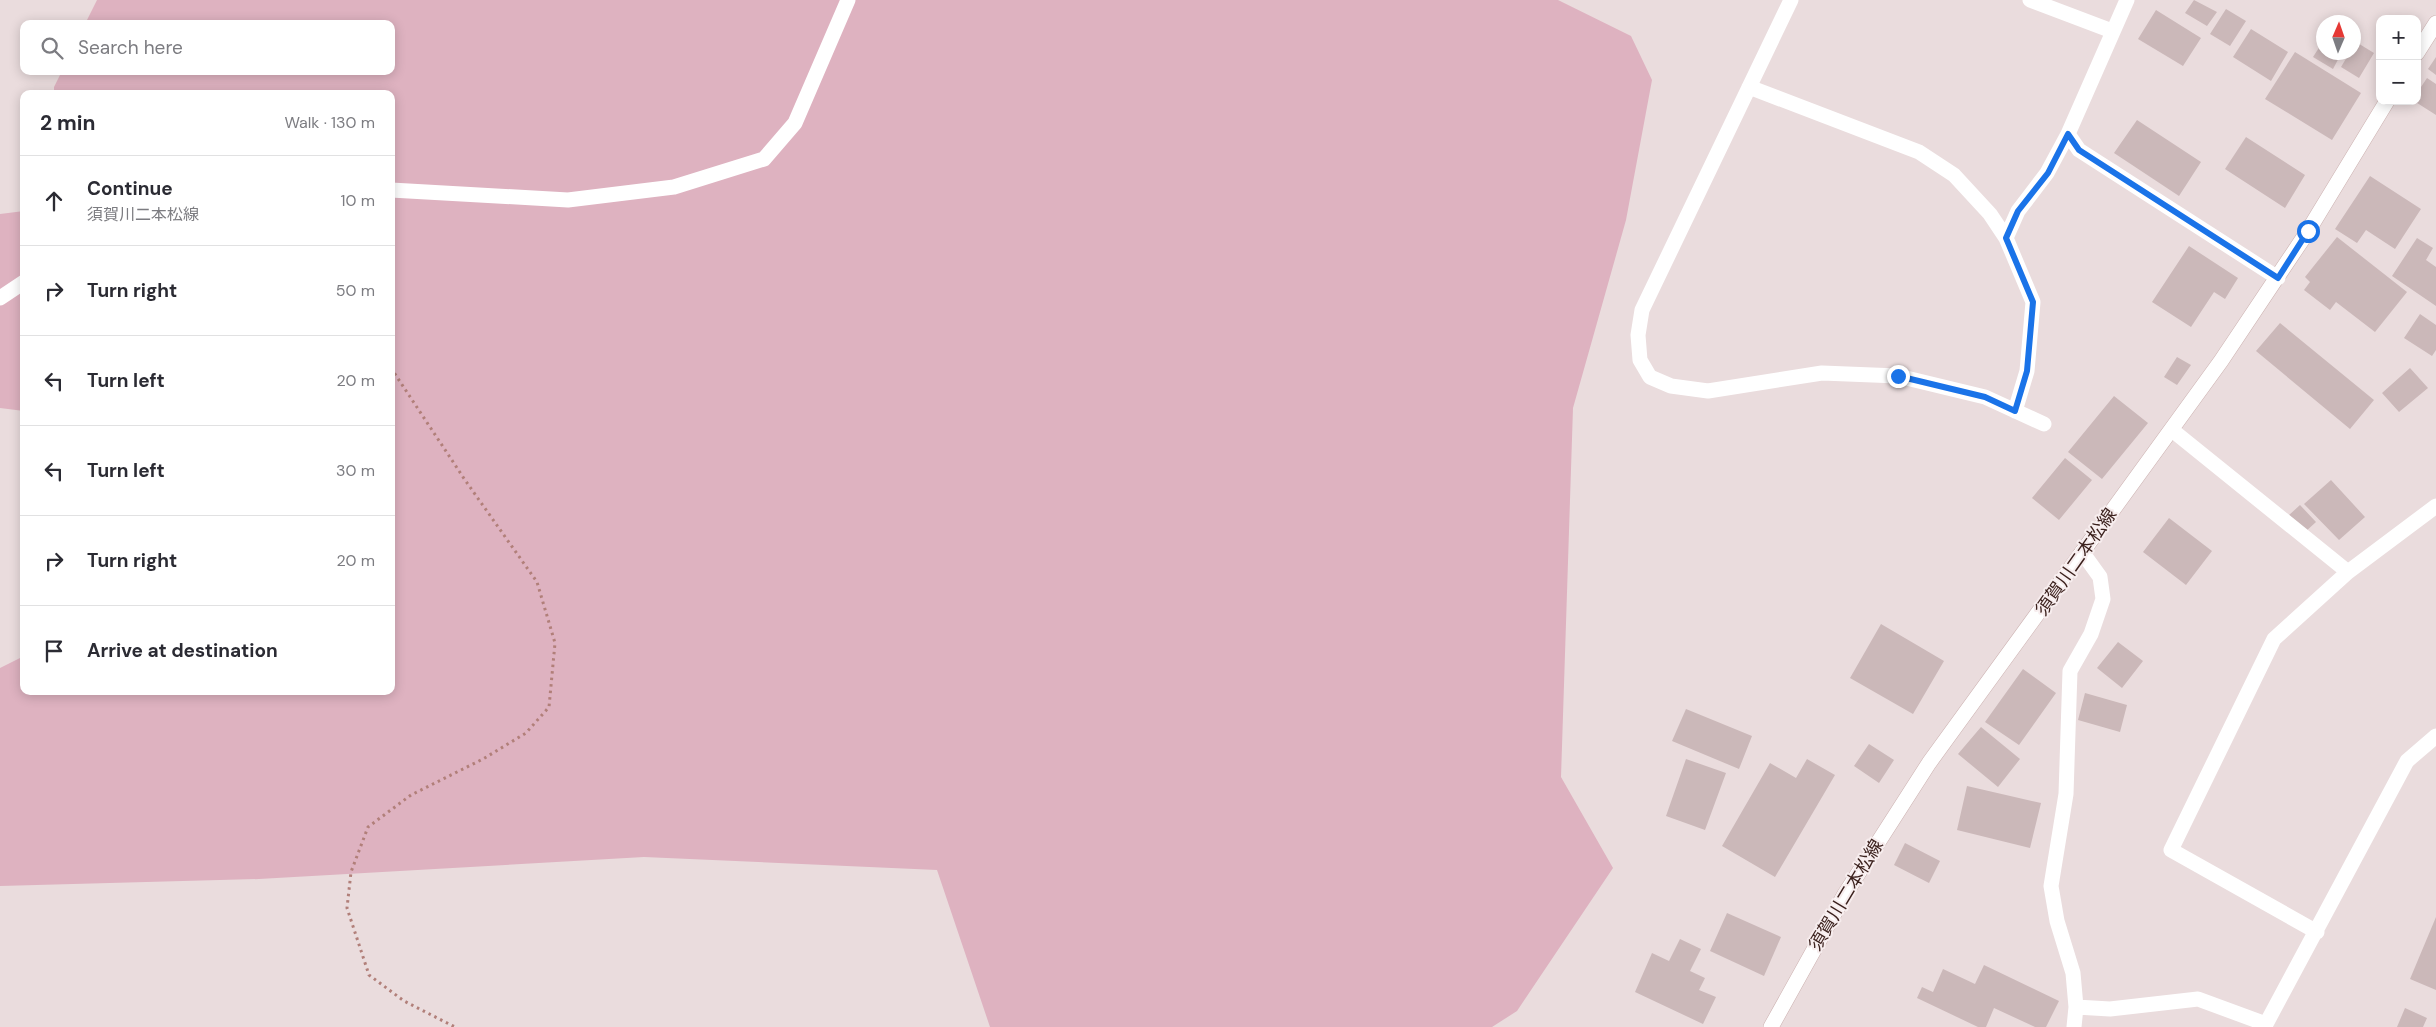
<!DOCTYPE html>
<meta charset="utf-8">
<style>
body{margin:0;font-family:"DM Sans","Noto Sans JP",sans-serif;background:#f2f2f3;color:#2b2b33}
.controls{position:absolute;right:15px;top:15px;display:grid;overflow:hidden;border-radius:10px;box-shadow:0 2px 12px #0003}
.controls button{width:45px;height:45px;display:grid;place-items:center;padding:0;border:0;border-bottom:1px solid #e1e1e2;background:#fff;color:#2b2b33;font:25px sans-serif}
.compass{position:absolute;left:2316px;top:15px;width:45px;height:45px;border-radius:50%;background:#fff;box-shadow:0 2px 12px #0003;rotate:2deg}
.stop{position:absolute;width:15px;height:15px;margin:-11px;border:4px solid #1a73e8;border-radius:50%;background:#fff}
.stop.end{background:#1a73e8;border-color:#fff;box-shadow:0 1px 5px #0008}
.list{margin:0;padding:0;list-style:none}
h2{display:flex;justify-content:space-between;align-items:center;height:65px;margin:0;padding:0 20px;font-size:21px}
h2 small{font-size:16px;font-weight:400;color:#7c7c81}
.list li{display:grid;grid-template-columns:32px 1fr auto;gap:15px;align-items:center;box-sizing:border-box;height:90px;padding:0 20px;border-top:1px solid #e1e1e2}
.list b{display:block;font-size:19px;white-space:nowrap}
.list p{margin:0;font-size:16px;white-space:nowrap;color:#7c7c81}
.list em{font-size:16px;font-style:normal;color:#7c7c81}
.icon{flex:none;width:28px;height:28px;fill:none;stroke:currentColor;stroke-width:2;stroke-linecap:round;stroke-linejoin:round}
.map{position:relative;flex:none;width:2436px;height:1027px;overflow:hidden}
.search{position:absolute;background:#fff;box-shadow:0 2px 12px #0003;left:20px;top:20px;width:375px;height:55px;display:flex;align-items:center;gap:12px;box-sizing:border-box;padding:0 18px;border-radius:10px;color:#7c7c81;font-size:19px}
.panel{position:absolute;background:#fff;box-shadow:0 2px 12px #0003;left:20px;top:90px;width:375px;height:605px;border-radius:10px}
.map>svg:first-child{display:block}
.green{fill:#deb2c0}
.building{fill:#cbb8b9}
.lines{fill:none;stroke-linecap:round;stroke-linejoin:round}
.secondary-casing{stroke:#cbb0af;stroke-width:16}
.path{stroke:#b17f79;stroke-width:3;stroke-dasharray:2.5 4;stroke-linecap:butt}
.lane{stroke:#fff;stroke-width:15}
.street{stroke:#fff;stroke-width:15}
.secondary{stroke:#fff;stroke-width:15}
.route{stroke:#1a73e8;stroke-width:6}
.labels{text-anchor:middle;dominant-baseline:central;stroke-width:4;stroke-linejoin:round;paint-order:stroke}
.street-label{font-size:18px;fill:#3b211d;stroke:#f7edee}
</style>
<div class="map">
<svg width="2436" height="1027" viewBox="0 0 2436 1027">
<rect width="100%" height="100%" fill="#eadcdd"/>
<!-- green -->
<path class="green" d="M97,0H1558L1631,36L1652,80L1626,220L1573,408L1561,777L1613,868L1517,1011L1492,1027H990L937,870L644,857L259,879L0,886V668L24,656V691H391V94H54V87L62,71H391V24H85Z
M24,211V411L0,408V214Z"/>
<!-- building -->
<path class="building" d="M2194,0L2217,12L2207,26L2185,13Z
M2226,9L2246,21L2230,46L2210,34Z
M2156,10L2201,38L2183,66L2138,39Z
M2251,29L2288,52L2271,81L2233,57Z
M2324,40V52H2342L2333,69L2313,57Z
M2356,42L2374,53L2359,78L2341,67L2350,52H2354Z
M2295,52L2361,93L2332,140L2265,99Z
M2436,57V75L2428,69Z
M2427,78L2436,84V115L2414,101H2417V93Z
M2137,120L2201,162L2179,196L2114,153Z
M2246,137L2305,175L2285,208L2225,169Z
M2370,176L2421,209L2395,249L2366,230L2357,243L2335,229Z
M2337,237L2407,292L2375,332L2336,302L2330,310L2304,290L2310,282L2305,277Z
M2417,238L2433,248L2426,260L2436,267V306L2392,276Z
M2189,246L2238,278L2225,299L2214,292L2191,327L2152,302Z
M2420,314L2436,325V350L2432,356L2404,338Z
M2280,323L2374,400L2350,429L2256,351Z
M2177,357L2191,365L2177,385L2164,377Z
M2410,368L2428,388L2399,412L2382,393Z
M2114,396L2148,423L2102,479L2068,452Z
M2065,458L2092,480L2059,520L2032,498Z
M2331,480L2365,517L2339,540L2304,504Z
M2300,505L2316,522L2304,533L2288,516Z
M2169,518L2212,551L2186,585L2143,552Z
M1881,624L1944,661L1913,714L1850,678Z
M2118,642L2143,661L2122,688L2097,668Z
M2023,669L2056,693L2019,745L1985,722Z
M2085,693L2127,705L2120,732L2078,720Z
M1686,709L1752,736L1739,769L1672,741Z
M1981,727L2020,759L1998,787L1958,754Z
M1869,744L1894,760L1879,783L1854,766Z
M1686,759L1726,773L1705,830L1666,816Z
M1807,759L1835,775L1775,877L1722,846L1770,763L1796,778Z
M1967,786L2041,803L2030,848L1957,830Z
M1905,843L1940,861L1929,883L1894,865Z
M1727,913L1781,937L1764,976L1710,951Z
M2436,917V990L2410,979Z
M1680,939L1701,949L1690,971L1705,978L1699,990L1716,997L1703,1024L1635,992L1652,953L1669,961Z
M1984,965L2059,1001L2046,1027H2035L1994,1008L1986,1027H1978L1917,998L1922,987L1933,992L1943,969L1975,984Z
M2405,1008L2427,1018L2423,1027H2397Z"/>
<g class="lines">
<defs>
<path id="secondary" d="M2417,53L2436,23
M1771,1027L1845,894L1929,763L2221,361L2308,231L2387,101"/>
</defs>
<!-- secondary casing -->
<use href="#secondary" class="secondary-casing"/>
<!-- path -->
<path class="path" d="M391,368L465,480L537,582L555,643L549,707L526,733L483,759L411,795L368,827L351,872L347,908L369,975L404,1001L455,1027"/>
<!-- lane -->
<path class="lane" d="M391,190L568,200L674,187L764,159L795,123L848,0
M0,298L24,282"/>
<!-- street -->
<path class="street" d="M1791,0L1642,310L1638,335L1640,360L1650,377L1671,386L1708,391L1822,373L1898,376L1985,397L2044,424
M2030,0L2112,31
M2127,0L2068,134L2079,150L2278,278
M1749,87L1919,152L1954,175L1990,214L2006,238L2033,302L2027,371L2015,411
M2006,238L2018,211L2047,173L2068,134
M2172,430L2348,572
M2317,932L2171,850L2274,639L2348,572L2436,506
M2076,1007L2110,1009L2198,999L2266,1024L2407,761L2436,736
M2074,1027L2076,1007L2073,973L2057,921L2051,886L2066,794L2070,671L2091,634L2103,599L2100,577L2082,552"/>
<!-- secondary -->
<use href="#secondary" class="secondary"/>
</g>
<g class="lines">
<!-- route -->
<path class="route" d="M1898,376L1985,397L2015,411L2027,371L2033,302L2006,238L2018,211L2048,173L2068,134L2079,150L2278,278L2308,231"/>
</g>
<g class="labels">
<!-- street labels -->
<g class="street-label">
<text transform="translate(2076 562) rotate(-55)">須賀川二本松線</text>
<text transform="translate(1846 895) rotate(-59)">須賀川二本松線</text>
</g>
</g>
</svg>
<div class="controls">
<button>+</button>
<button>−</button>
</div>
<svg class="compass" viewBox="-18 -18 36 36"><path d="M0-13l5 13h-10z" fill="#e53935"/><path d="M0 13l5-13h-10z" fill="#7c7c81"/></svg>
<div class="stop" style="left:2308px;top:231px"></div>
<div class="stop end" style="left:1898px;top:376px"></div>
<div class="search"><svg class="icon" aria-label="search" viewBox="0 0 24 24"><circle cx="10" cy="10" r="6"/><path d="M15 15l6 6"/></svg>Search here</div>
<section class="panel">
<h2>2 min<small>Walk · 130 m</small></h2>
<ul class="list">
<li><svg class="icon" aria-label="ahead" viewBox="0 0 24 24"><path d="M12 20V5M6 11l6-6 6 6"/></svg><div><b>Continue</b><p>須賀川二本松線</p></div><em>10 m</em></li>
<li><svg class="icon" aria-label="right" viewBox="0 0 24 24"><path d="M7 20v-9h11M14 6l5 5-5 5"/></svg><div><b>Turn right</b></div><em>50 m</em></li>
<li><svg class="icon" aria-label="left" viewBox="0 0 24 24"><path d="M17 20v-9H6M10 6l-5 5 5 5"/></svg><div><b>Turn left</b></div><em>20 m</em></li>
<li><svg class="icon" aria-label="left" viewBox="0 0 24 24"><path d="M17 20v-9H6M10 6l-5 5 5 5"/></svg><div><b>Turn left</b></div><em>30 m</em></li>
<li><svg class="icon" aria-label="right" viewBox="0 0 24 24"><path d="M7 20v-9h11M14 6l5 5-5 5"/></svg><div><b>Turn right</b></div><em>20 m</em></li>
<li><svg class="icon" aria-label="arrive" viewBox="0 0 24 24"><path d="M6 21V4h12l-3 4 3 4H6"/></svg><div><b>Arrive at destination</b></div></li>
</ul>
</section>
</div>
